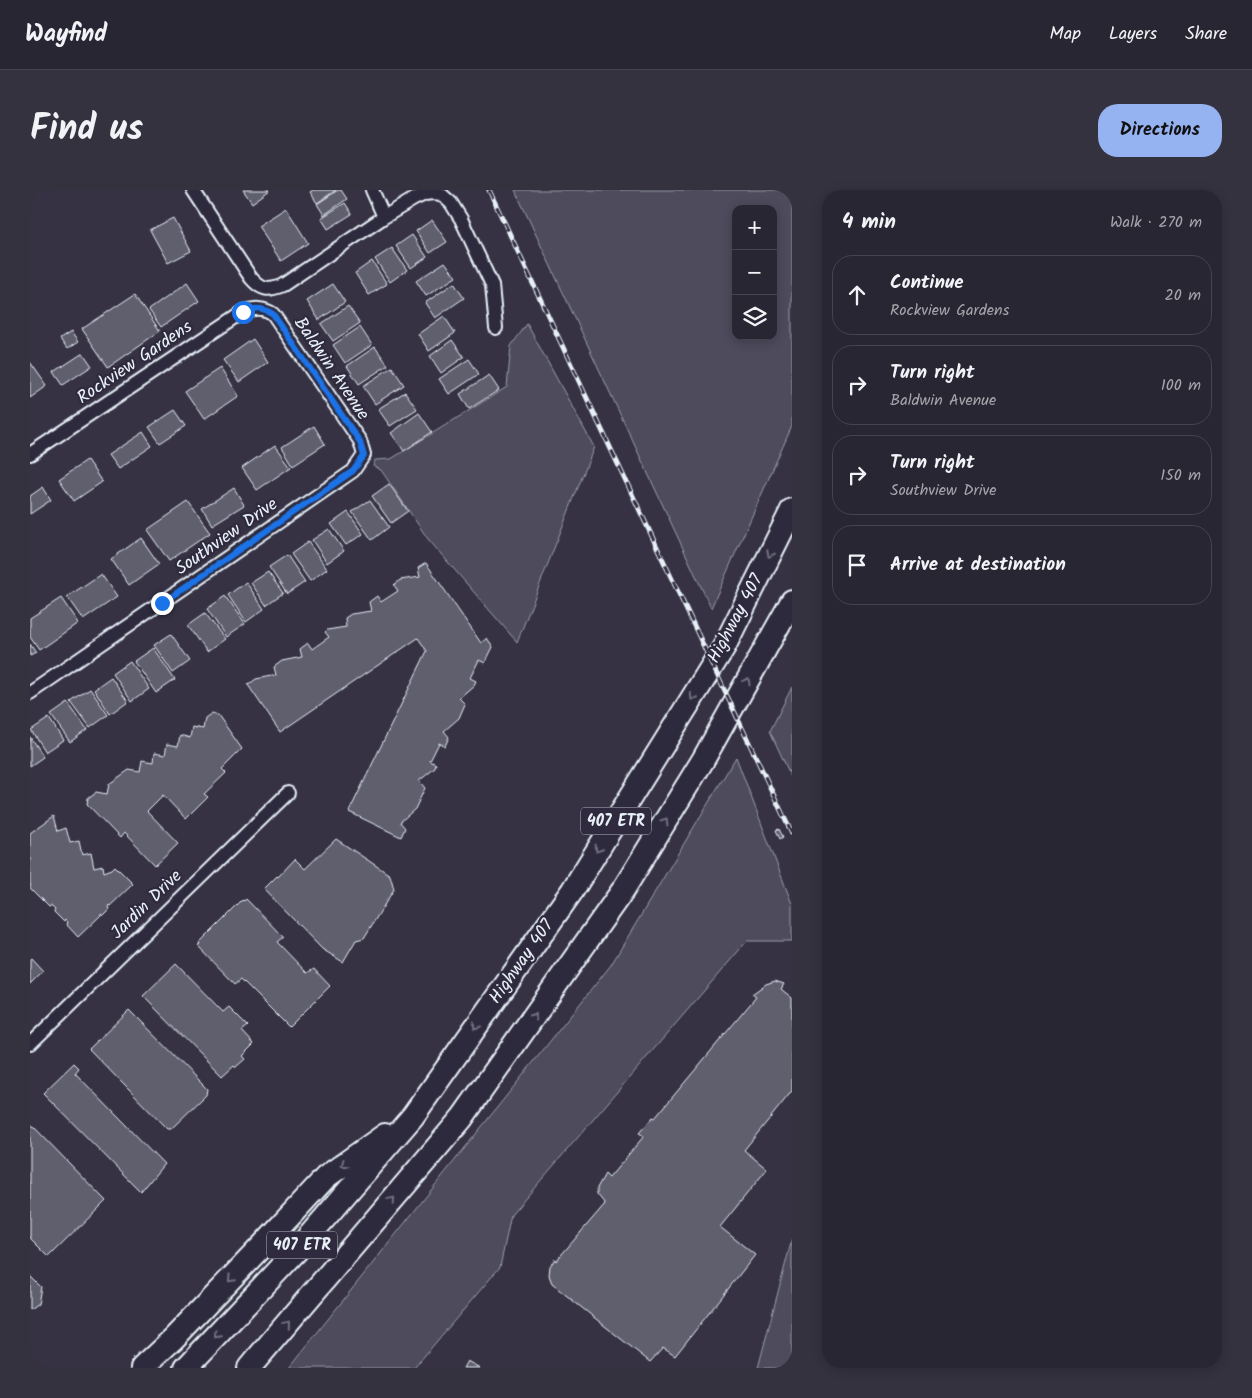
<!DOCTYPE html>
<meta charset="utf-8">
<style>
body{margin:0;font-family:Kalam,sans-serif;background:#34323f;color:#f1f3f6}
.controls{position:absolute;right:15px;top:15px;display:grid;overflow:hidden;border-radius:10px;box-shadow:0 2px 12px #0003}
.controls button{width:45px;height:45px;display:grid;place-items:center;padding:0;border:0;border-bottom:1px solid #44434e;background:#282633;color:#f1f3f6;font:25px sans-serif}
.stop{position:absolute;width:15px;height:15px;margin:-11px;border:4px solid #1a73e8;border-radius:50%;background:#fff}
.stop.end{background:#1a73e8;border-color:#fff;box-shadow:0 1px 5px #0008}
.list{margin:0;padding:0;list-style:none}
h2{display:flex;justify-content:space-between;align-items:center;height:65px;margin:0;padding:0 20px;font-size:21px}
h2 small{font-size:16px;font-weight:400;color:#a5a5ac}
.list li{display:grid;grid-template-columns:32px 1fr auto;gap:15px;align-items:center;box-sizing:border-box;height:80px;margin:0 10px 10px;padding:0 10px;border:1px solid #44434e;border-radius:20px}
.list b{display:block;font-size:19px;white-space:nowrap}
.list p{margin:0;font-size:16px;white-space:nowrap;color:#a5a5ac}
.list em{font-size:16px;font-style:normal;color:#a5a5ac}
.icon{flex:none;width:28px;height:28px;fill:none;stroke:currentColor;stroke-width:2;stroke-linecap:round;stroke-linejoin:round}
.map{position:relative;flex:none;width:762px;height:1178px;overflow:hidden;border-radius:20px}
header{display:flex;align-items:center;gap:30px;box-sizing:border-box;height:70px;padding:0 25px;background:#282633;border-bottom:1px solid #44434e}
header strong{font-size:24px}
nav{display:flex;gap:28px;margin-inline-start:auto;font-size:18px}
.intro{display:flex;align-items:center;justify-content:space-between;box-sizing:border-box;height:120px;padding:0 30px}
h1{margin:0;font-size:35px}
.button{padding:12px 22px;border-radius:20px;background:#95b2f1;color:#111;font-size:18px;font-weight:700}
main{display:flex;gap:30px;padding:0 30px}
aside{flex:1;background:#282633;border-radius:20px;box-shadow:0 2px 12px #0003}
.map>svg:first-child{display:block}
.green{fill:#4d4b5c;stroke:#9a9eaa;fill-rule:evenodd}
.building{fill:#605e6e;stroke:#e8f1f8}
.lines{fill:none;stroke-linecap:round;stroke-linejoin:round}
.street-casing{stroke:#e8f1f8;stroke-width:16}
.highway-casing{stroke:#e8f1f8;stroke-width:26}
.street{stroke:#2f2a3d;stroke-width:12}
.highway{stroke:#2f2a3d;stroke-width:22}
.rail-casing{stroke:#e8f1f8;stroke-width:5}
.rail{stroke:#2f2a3d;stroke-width:3;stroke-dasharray:9;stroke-linecap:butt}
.oneway{stroke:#70707e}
.route{stroke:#1a73e8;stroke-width:6}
.labels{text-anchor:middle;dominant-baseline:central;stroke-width:4.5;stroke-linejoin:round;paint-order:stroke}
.shield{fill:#2f2a3d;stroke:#b0b5c0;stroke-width:1}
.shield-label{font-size:16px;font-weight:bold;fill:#e8f1f8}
.street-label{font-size:18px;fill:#e8f1f8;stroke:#2f2a3d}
</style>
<header>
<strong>Wayfind</strong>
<nav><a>Map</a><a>Layers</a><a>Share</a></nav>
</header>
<div class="intro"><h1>Find us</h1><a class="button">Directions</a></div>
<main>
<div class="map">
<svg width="762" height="1178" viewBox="0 0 762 1178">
<rect width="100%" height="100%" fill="#363244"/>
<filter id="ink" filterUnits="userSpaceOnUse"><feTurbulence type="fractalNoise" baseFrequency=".02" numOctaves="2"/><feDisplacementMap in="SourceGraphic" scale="10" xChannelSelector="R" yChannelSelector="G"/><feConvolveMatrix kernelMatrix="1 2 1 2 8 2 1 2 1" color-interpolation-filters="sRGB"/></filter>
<g filter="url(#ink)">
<!-- green -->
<path class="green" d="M485,0H762V236L681,418ZM706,19H743V146H706Z
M497,134L564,257L487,452L398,349L351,280L343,276L345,270L361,269L477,197L481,156Z
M762,497V589L740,541Z
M706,567L762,714V751H717L481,1025L470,1077L384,1178H259L581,775Z
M762,1049V1178H728Z"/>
<!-- building -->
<path class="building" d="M213,0H240L222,13Z
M283,0H306L287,13L280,2Z
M308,0H311L317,9L294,25L287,14Z
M315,13L322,24L298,39L291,28Z
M256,18L278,53L251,71L228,36Z
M143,28L161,61L138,73L120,40Z
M402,30L417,52L400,63L386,41Z
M382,45L397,67L381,78L366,56Z
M362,58L377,80L360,92L345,69Z
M342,71L357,94L339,105L325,83Z
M415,72L426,87L396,106L386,91Z
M157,93L169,111L131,137L119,120Z
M424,93L434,108L405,128L395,113Z
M303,94L315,112L289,130L277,111Z
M105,104L130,141L78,177L52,139Z
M318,116L330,133L303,151L291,134Z
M414,126L425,143L399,161L388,144Z
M330,137L342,155L315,173L303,155Z
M41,142L48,152L37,159L30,149Z
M223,149L238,172L209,192L193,170Z
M422,150L434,167L411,183L400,166Z
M345,157L358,175L329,194L317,176Z
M53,163L62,176L33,195L24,182Z
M439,169L449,184L419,204L409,189Z
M0,172L17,196L0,208Z
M362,177L374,195L345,214L333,196Z
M190,178L208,206L174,229L155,201Z
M459,185L469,200L439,219L430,204Z
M375,202L387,219L360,236L348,219Z
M145,220L156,236L130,253L119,237Z
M389,223L402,242L374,261L361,243Z
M284,236L295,254L263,275L252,257Z
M113,242L122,256L88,279L78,265Z
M245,255L261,277L227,300L212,278Z
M57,270L72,292L44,311L29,289Z
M359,294L378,321L361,333L342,306Z
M13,297L21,310L0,324V306Z
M204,298L214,315L182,335L172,319Z
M340,310L359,337L342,350L322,322Z
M158,312L180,343L139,371L117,340Z
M318,322L333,344L316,355L301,334Z
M299,339L314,361L297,373L282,350Z
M111,348L129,374L99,395L81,369Z
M278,352L297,379L280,391L261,364Z
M257,365L275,392L257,404L239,377Z
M396,373L451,453L457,448L463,457L455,473L449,470L440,488L446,491L444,495L429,508L435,514L429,528L414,541L419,547L415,556L409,553L400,571L406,574L405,578L389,591L395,598L385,619L370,632L375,638L371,647L319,622L397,461L388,448L250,542L218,495L226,489L246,485L244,477L252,471L272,467L270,459L278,453L282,459L299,447L295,442L297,440L316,437L315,428L321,424L341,421L339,412L347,406L351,412L368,401L364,395L370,390L390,387L388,378Z
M238,382L253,403L236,415L221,393Z
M71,384L87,407L53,430L37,407Z
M216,392L234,419L216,432L198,405Z
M195,406L215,434L196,447L177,419Z
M31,408L48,433L9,460L0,447V428Z
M175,423L195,449L177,462L158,435Z
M141,444L160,471L143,483L124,455Z
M0,454L6,463L0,466Z
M123,458L145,490L126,503L104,471Z
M100,471L119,499L102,511L83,483Z
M81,487L98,511L80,524L64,499Z
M60,499L78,525L60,538L41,512Z
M38,513L57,540L40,552L21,525Z
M182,523L188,525L212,559L192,579L196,583L174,604L178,607L156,629L133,605L117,621L148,653L125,675L94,643L90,648L57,614L58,608L66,602L77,604L79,594L99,580L110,582L112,571L123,573L124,563L135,565L137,554L148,556L150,545L160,548L162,537L173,539L175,528Z
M19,528L33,550L15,562L1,540Z
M0,547L13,567L0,576Z
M24,626L28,641L36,638L40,653L49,651L52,665L61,663L64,678L73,676L74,682L82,679L85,676L103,694L80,716L79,715L78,717L79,719L73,725L71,723V725L48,747L36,734L37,732L35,730L34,732L24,722L25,720L21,716L19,717L0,698L1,695L0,694V643Z
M749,639L753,647L750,649L746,640Z
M306,649L360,685L364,699L334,748L326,750L313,772L292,759L234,699L247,686L248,687L265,669L275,679Z
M216,709L253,747L247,752L277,783L284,779L300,796L259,837L211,789L205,794L168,756L170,755L169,754L213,710L214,711Z
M1,768L13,781L0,794V769Z
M146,774L193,822L199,817L218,836L212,841L224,854L212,866L215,869L206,877L204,875L192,886L113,806Z
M745,791L754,794L751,799L762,808V901L714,960L737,979L690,1037L725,1065L645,1166L633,1158L620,1172L522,1094L519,1085L520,1076L525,1069L526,1071L575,1014L567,1004V998L575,984L579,988L614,946L609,943L623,927L625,928L726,807L722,804L736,794Z
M99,820L177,899L176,905L141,939H137L59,859Z
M44,873L49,878L45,883L134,974L111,1002L13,903Z
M0,933L76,1011L19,1067L0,1048Z
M0,1086L11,1097L8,1114L0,1120Z
M437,1171L450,1178H433Z"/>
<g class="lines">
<defs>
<path id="street" d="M163,0L221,88C232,101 239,101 253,95L354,27L384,9L395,4L403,3L411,4L421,13L431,29L462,95L466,138
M342,0L354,27
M0,264L213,122C224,118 233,117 243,124L330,251L334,265L323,281L0,503
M0,854L258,603"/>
<path id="highway" d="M112,1178L144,1148L232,1056L296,987L355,945
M156,1178L267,1060L383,926L542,701L694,457L762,320
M219,1178L432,928L593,700L673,570L762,411"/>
</defs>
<!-- street casing -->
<use href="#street" class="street-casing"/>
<!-- highway casing -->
<use href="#highway" class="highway-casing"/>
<!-- street -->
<use href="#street" class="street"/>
<!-- highway -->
<use href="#highway" class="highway"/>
<defs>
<path id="rail" d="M459,0L762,644"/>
</defs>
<!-- rail casing -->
<use href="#rail" class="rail-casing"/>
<!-- rail -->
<use href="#rail" class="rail"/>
</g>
<!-- one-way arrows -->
<defs><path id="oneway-chevron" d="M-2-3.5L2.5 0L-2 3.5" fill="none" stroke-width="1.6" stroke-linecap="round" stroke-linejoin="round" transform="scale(1.25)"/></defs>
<g class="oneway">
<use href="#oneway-chevron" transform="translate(740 364) rotate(116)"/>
<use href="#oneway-chevron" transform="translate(717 491) rotate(-61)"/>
<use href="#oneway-chevron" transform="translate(663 507) rotate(122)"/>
<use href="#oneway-chevron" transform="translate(635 631) rotate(-58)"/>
<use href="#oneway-chevron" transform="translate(568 659) rotate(122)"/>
<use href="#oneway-chevron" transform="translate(504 826) rotate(-55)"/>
<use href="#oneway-chevron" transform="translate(446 836) rotate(125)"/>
<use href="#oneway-chevron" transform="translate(314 974) rotate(145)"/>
<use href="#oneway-chevron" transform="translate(362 1010) rotate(-50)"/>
<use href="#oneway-chevron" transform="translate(201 1089) rotate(134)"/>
<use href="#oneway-chevron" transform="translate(257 1134) rotate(-50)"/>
<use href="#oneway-chevron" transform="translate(187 1145) rotate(133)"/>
</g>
</g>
<g class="lines" filter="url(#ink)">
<!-- route -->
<path class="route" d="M132,413L323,281L334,266L330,252L243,124C233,117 224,117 213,122"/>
</g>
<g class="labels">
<!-- shield labels -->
<g class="shield">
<rect x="551" y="617.5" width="70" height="27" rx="4"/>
<rect x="237" y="1041.5" width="70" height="27" rx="4"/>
</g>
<g class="shield-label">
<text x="586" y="631">407 ETR</text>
<text x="272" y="1055">407 ETR</text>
</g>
<!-- street labels -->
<g class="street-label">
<text transform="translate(105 173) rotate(-34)">Rockview Gardens</text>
<text transform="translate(301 179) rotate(56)">Baldwin Avenue</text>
<text transform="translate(197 347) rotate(-35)">Southview Drive</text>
<text transform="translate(706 429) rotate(-62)">Highway 407</text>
<text transform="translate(117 715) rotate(-44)">Jardin Drive</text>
<text transform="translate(492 772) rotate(-55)">Highway 407</text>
</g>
</g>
</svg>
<div class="controls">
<button>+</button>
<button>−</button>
<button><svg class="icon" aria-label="layers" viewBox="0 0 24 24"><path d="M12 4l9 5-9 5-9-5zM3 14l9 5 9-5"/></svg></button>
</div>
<div class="stop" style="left:213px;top:122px"></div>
<div class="stop end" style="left:132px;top:413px"></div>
</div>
<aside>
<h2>4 min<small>Walk · 270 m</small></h2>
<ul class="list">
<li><svg class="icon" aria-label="ahead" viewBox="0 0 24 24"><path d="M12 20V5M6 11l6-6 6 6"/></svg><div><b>Continue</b><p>Rockview Gardens</p></div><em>20 m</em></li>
<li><svg class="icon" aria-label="right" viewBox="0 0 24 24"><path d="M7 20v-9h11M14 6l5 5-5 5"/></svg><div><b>Turn right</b><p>Baldwin Avenue</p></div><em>100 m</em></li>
<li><svg class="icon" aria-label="right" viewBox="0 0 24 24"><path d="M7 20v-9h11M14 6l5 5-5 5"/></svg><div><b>Turn right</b><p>Southview Drive</p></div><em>150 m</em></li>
<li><svg class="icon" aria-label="arrive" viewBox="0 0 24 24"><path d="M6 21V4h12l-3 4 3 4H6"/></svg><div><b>Arrive at destination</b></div></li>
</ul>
</aside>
</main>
